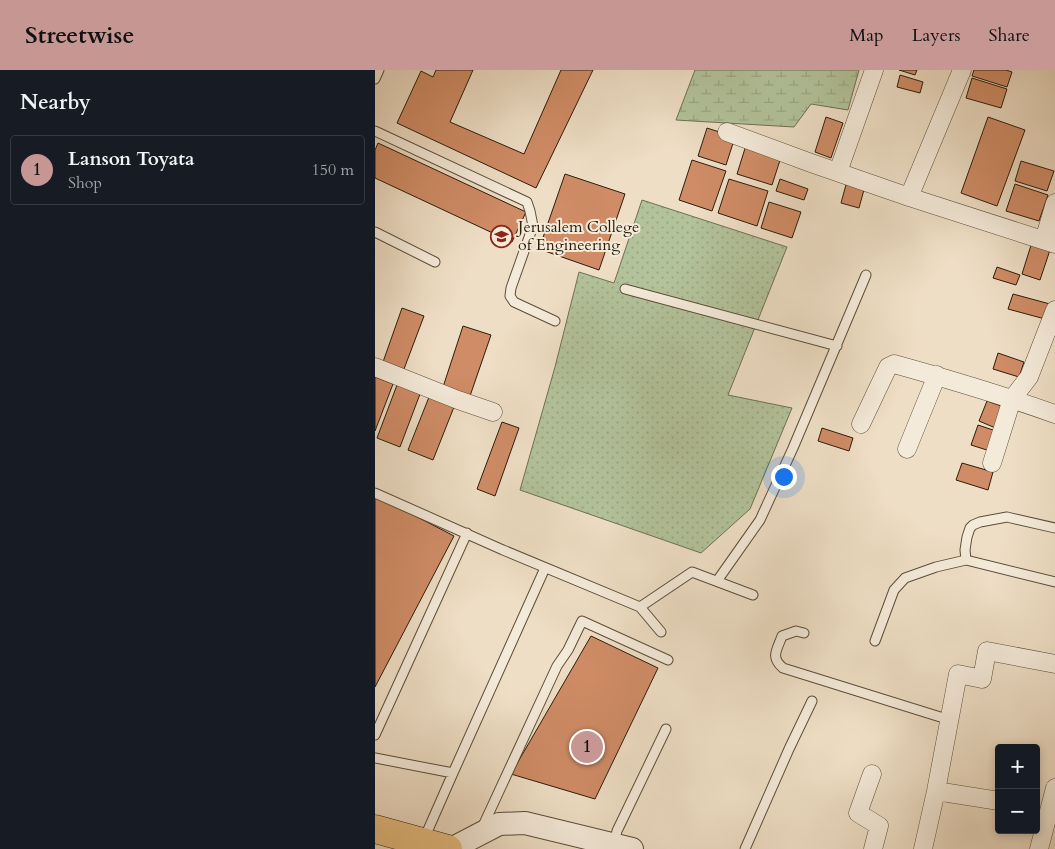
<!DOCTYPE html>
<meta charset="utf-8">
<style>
body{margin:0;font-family:Cardo,serif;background:#242831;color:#f1f3f6}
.controls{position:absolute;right:15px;bottom:15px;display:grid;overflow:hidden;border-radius:5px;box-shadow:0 2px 8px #0003}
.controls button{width:45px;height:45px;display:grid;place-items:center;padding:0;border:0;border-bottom:1px solid #363941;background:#171b24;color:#f1f3f6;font:25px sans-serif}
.you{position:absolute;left:408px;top:406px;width:18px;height:18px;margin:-12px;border:4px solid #fff;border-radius:50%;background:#1a73e8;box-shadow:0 0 0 8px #1a73e833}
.badge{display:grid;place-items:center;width:32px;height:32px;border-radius:50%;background:#c59692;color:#111;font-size:16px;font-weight:700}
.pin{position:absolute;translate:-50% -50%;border:2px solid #fff;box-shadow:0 1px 5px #0006}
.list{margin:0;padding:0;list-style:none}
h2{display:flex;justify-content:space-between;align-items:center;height:65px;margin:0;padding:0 20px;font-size:21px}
h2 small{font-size:16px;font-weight:400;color:#9ea1a6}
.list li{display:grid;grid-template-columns:32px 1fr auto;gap:15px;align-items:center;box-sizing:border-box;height:70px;margin:0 10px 10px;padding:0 10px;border:1px solid #363941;border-radius:5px}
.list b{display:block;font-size:19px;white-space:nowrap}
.list p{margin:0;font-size:16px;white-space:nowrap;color:#9ea1a6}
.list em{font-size:16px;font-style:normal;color:#9ea1a6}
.map{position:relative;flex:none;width:680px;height:779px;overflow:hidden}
header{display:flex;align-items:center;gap:30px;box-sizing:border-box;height:70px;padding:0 25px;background:#c59692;color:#111}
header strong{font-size:24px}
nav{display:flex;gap:28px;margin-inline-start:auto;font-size:18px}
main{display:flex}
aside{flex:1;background:#171b24}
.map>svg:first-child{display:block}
.grass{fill:url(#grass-dots);stroke:#6e7052}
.wetland{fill:url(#wetland-marsh);stroke:#6e7052}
.building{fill:#cf8c66;stroke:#2b1d0a}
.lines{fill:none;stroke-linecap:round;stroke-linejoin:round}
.service-casing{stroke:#5c4d39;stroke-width:11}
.minor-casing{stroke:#5c4d39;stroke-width:19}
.tertiary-casing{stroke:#5c4d39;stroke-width:24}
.primary-casing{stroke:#2b1d0a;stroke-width:29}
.service{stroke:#f4ead9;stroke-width:9}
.minor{stroke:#f4ead9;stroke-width:18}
.tertiary{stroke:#f4ead9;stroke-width:22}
.primary{stroke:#e7bf82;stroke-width:28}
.labels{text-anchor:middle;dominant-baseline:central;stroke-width:4;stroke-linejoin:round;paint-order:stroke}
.poi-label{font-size:16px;fill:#2b1d0a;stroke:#f4ead9;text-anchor:start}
</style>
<header>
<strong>Streetwise</strong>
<nav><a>Map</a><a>Layers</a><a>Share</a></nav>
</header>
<main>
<aside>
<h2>Nearby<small></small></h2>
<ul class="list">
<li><span class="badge">1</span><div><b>Lanson Toyata</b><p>Shop</p></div><em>150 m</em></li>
</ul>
</aside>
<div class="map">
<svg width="680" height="779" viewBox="0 0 680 779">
<defs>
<pattern id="grass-dots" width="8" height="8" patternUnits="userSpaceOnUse" patternTransform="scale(1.25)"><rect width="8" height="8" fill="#b2c29a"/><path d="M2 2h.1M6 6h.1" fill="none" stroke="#99a683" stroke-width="1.8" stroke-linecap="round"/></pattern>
<pattern id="wetland-marsh" width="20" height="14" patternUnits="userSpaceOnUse" patternTransform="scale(1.25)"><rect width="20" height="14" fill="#b2c29a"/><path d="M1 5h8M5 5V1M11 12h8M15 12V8" fill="none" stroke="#99a683"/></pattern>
</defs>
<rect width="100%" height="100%" fill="#eedec5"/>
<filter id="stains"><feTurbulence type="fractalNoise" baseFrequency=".004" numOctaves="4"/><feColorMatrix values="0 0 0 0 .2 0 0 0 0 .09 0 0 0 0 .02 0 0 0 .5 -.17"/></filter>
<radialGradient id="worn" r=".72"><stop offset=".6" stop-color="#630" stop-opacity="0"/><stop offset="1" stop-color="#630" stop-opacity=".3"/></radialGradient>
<!-- grass -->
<path class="grass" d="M267,130L412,177L353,325L417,338L375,439L326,483L145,420L180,297L204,202L239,213Z"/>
<!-- wetland -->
<path class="wetland" d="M320,0H484L473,40L436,34L419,57L301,50Z"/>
<!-- building -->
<path class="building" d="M61,0H98L75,52L149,84L186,0H218L161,118L22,53L46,1L58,7Z
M524,0H542L540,5Z
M599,0H631L637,2L632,17L597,6Z
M525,5L548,12L545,23L522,17Z
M597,8L632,19L626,38L591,28Z
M451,47L468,53L456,88L440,82Z
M613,47L650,60L622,136L586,123Z
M332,58L360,67L351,95L323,86Z
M372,72L407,84L397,115L362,104Z
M3,73L151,142L137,172L0,108V80Z
M317,90L351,101L337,141L304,130Z
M646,91L679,101L672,121L640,111Z
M190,104L250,124L224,200L164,179Z
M354,109L393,121L382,156L343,143Z
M405,109L433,119L429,130L401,121Z
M472,111L490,116L484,138L466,133Z
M640,114L673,125L664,151L631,141Z
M394,132L426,142L417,168L386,158Z
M657,172L676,177L665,210L647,204Z
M622,197L645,205L641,215L618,208Z
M638,224L675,234L670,249L633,239Z
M27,238L49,246L29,299L8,292Z
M88,256L116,265L95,326L68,317Z
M623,283L649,292L644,307L618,299Z
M0,307L18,314L0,361Z
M22,315L45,324L25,377L2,368Z
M54,327L79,337L58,390L33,380Z
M612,331L632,338L623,359L604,351Z
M127,352L144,358L120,426L102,419Z
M603,355L621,361L615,381L596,375Z
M447,358L478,368L474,381L443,371Z
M587,393L618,402L613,420L581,410Z
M0,425L79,466L0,617Z
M216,566L283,598L220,729L136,704Z"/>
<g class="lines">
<defs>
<path id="service" d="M0,9L4,0
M0,61L152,132L155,141L158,156L136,218L135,226L139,232L180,251
M0,162L60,192
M250,219L462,276
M0,423L128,480L265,537
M680,458L632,447L605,452L598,455L595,458L592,467L590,480L591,490L680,512
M342,511L385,450L418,378L491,205
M286,562L265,537L317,502L378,525
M429,563L421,561L407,566C402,580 395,587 408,598L575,650
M500,571L519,520L530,508L561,497L591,490
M0,665L92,463
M0,688L78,703L170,498
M107,758L182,596L193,580L207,551L293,590
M49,769L78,703
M239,774L242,761L291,659
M370,779L414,679L437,631"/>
<path id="minor" d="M587,0L534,127L680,174
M352,62L436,93L534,127
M463,102L499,0
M669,170L680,133
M0,297L83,330L118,342
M486,354L513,297L519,294C573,309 627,325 680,344
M532,379L562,305
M617,393L637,329L654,307L680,240
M497,704L483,743L504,756L498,779
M561,721L624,731
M548,779L561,721L583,604L607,609L612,581L680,594
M664,779L680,718"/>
<path id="tertiary" d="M76,779L124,754L150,753L257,779"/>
<path id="primary" d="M0,759L73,779"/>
</defs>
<!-- service casing -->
<use href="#service" class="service-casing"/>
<!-- minor casing -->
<use href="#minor" class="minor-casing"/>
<!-- tertiary casing -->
<use href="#tertiary" class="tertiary-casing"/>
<!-- primary casing -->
<use href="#primary" class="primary-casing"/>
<!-- service -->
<use href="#service" class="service"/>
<!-- minor -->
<use href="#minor" class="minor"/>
<!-- tertiary -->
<use href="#tertiary" class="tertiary"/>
<!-- primary -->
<use href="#primary" class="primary"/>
</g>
<!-- icons -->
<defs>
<symbol id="university-ring" viewBox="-11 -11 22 22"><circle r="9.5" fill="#f4ead9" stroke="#8f2418" stroke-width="1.5"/><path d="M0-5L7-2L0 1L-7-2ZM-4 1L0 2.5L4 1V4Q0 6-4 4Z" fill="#8f2418"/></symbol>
</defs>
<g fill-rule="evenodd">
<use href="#university-ring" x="114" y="154" width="25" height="25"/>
</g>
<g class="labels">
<!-- poi labels -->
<g class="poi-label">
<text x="143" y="157">Jerusalem College<tspan x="143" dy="18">of Engineering</tspan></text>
</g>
</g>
<rect width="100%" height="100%" filter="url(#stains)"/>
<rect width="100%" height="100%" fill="url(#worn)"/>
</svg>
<div class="controls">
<button>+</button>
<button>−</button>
</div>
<div class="you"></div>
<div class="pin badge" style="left:212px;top:677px">1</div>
</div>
</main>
